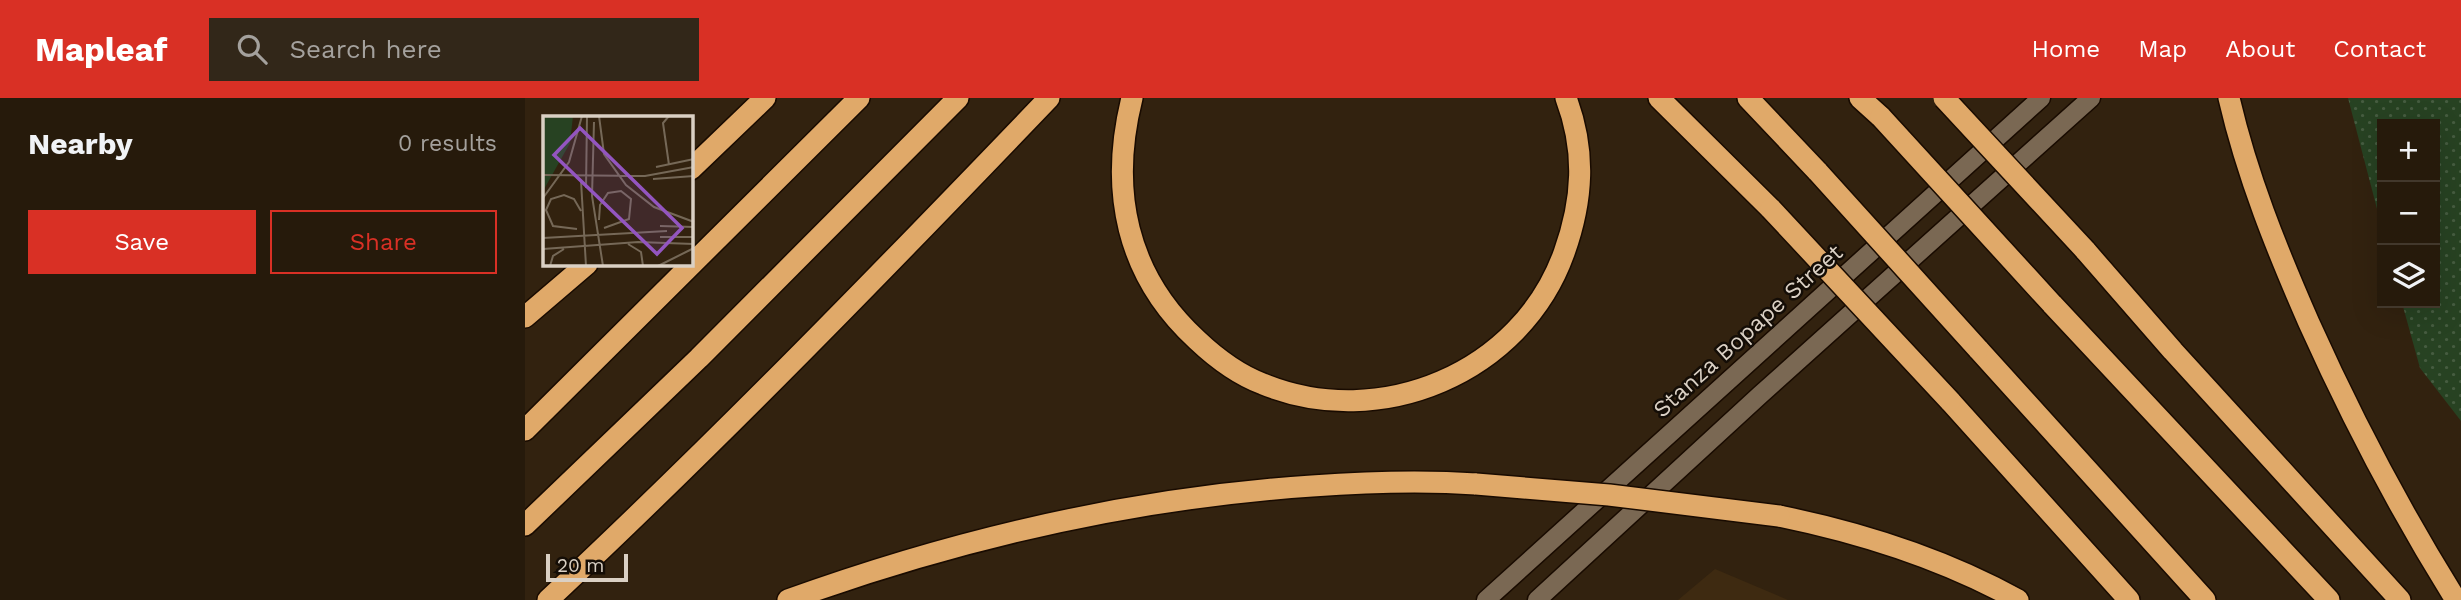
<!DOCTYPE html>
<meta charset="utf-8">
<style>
body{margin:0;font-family:"Work Sans",sans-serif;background:#322719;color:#f1f3f6}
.controls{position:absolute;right:21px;top:21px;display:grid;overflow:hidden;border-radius:0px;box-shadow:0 7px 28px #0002}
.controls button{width:63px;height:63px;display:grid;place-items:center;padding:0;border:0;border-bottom:2px solid #42382c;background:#261a0b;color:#f1f3f6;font:35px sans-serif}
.scale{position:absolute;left:21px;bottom:18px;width:82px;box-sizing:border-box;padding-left:7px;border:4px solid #dad0c4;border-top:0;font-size:19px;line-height:24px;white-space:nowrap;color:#dad0c4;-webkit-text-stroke:5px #140d06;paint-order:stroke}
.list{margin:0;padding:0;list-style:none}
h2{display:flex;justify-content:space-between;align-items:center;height:91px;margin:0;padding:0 28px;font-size:30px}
h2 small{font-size:23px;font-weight:400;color:#a4a19d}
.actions{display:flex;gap:14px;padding:21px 28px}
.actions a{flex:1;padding:16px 0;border:2px solid #d93025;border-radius:0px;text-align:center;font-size:24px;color:#d93025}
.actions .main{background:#d93025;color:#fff}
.icon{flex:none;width:38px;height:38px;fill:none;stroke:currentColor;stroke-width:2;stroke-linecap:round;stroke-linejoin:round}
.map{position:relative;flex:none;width:1936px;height:502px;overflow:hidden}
header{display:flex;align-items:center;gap:42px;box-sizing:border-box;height:98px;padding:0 35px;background:#d93025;color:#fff}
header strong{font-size:33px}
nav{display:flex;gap:38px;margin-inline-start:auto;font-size:24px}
.search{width:490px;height:63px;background:#322719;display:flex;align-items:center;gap:18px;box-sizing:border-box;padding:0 24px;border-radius:0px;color:#a4a19d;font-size:26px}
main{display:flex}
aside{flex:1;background:#261a0b}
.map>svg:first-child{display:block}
.built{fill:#3e2a11}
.park{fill:url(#park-dots)}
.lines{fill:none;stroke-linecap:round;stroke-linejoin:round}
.secondary-casing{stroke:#190b00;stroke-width:21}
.highway-casing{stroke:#190b00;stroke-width:24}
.secondary{stroke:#7a6853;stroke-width:18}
.highway{stroke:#e0a969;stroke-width:21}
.highway-bridge-casing{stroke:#190b00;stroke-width:24;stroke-linecap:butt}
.highway-bridge{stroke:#e0a969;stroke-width:21}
.labels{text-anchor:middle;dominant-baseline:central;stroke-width:5;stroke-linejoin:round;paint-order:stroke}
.street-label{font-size:23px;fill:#dad0c4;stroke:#140d06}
.inset-road{fill:none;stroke:#756857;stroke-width:2}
.view{fill:#9355c0;fill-opacity:0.15;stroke:#9355c0;stroke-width:3.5}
.inset-edge{fill:none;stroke:#dad0c4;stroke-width:3.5}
</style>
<header>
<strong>Mapleaf</strong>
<div class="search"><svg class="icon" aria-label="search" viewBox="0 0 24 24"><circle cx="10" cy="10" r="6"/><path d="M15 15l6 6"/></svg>Search here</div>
<nav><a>Home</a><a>Map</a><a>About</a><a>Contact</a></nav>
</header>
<main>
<aside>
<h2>Nearby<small>0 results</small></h2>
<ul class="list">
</ul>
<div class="actions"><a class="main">Save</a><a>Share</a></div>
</aside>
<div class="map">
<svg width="1936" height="502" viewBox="0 0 1936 502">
<defs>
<pattern id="park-dots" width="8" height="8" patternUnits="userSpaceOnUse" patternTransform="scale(1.75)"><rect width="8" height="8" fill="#274222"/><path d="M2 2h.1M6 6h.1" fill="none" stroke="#465c40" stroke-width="1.8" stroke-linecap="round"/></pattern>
</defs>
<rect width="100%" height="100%" fill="#32220f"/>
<!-- built -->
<path class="built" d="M1190,471L1263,502H1153Z"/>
<!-- park -->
<path class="park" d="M1823,0H1936V323L1895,270L1877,205H1910V26H1857V130Z"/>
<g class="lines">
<defs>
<path id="secondary" d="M961,502L1516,0
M1012,502L1235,297L1566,0"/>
<path id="highway" d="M607,0C584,92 601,177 672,242C691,260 714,277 738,286C855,334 996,275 1039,155C1058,102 1061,53 1041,0
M1134,0L1246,111
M1223,0L1293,74
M1335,0L1356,19
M1704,0C1722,78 1752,152 1784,225C1828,323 1874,411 1931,502
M166,71L240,0
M1560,152L1648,253L1875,502
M1527,206L1804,502
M0,219L62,166
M1453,251L1680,502
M1425,303L1604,502
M0,332L334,0
M1254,418C1337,435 1419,461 1493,502
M0,427L174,260L433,0
M23,502C196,340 360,171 524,0
M263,502C432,441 607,400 787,388C842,384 896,382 951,386"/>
</defs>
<!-- secondary casing -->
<use href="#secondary" class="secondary-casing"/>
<!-- highway casing -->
<use href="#highway" class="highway-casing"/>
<!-- secondary -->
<use href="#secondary" class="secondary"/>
<!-- highway -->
<use href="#highway" class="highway"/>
<defs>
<path id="highway-bridge" d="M1419,0L1560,152
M1356,19L1527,206
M1293,74L1453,251
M1246,111L1425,303
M951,386L1084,397L1254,418"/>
</defs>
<!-- highway-bridge casing -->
<use href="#highway-bridge" class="highway-bridge-casing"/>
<!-- highway-bridge -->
<use href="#highway-bridge" class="highway-bridge"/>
</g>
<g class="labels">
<!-- street labels -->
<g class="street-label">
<text transform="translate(1223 233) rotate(-42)">Stanza Bopape Street</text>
</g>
</g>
<!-- overview -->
<g transform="translate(18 18)">
<rect width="150" height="150" fill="#32220f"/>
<path d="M0,0H30L27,27L0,75Z" fill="#274222"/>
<path class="inset-road" d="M56,0L61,38L83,69L111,91L151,106M51,6L49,80L60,150M126,49L120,7L126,0M113,51L151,43M0,59L102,60L151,51M110,63L151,60M38,65L43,150M43,72L44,0M0,82L26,46L39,0M56,104L57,89L65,77L78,75L88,83L86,103L61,112M117,110L151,111M34,113L10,110L3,94L8,83L21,79L31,83L38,95M117,121H151M0,122L124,115M85,128L98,136L100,150M0,133L95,126L151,128M7,150L10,140L21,133M115,150L151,132"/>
<path class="view" d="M37,12L139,112L114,138L11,39Z"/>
<rect width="150" height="150" class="inset-edge"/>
</g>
</svg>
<div class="controls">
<button>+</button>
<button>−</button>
<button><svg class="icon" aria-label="layers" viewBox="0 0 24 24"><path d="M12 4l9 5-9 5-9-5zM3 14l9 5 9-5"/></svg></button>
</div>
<div class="scale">20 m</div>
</div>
</main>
